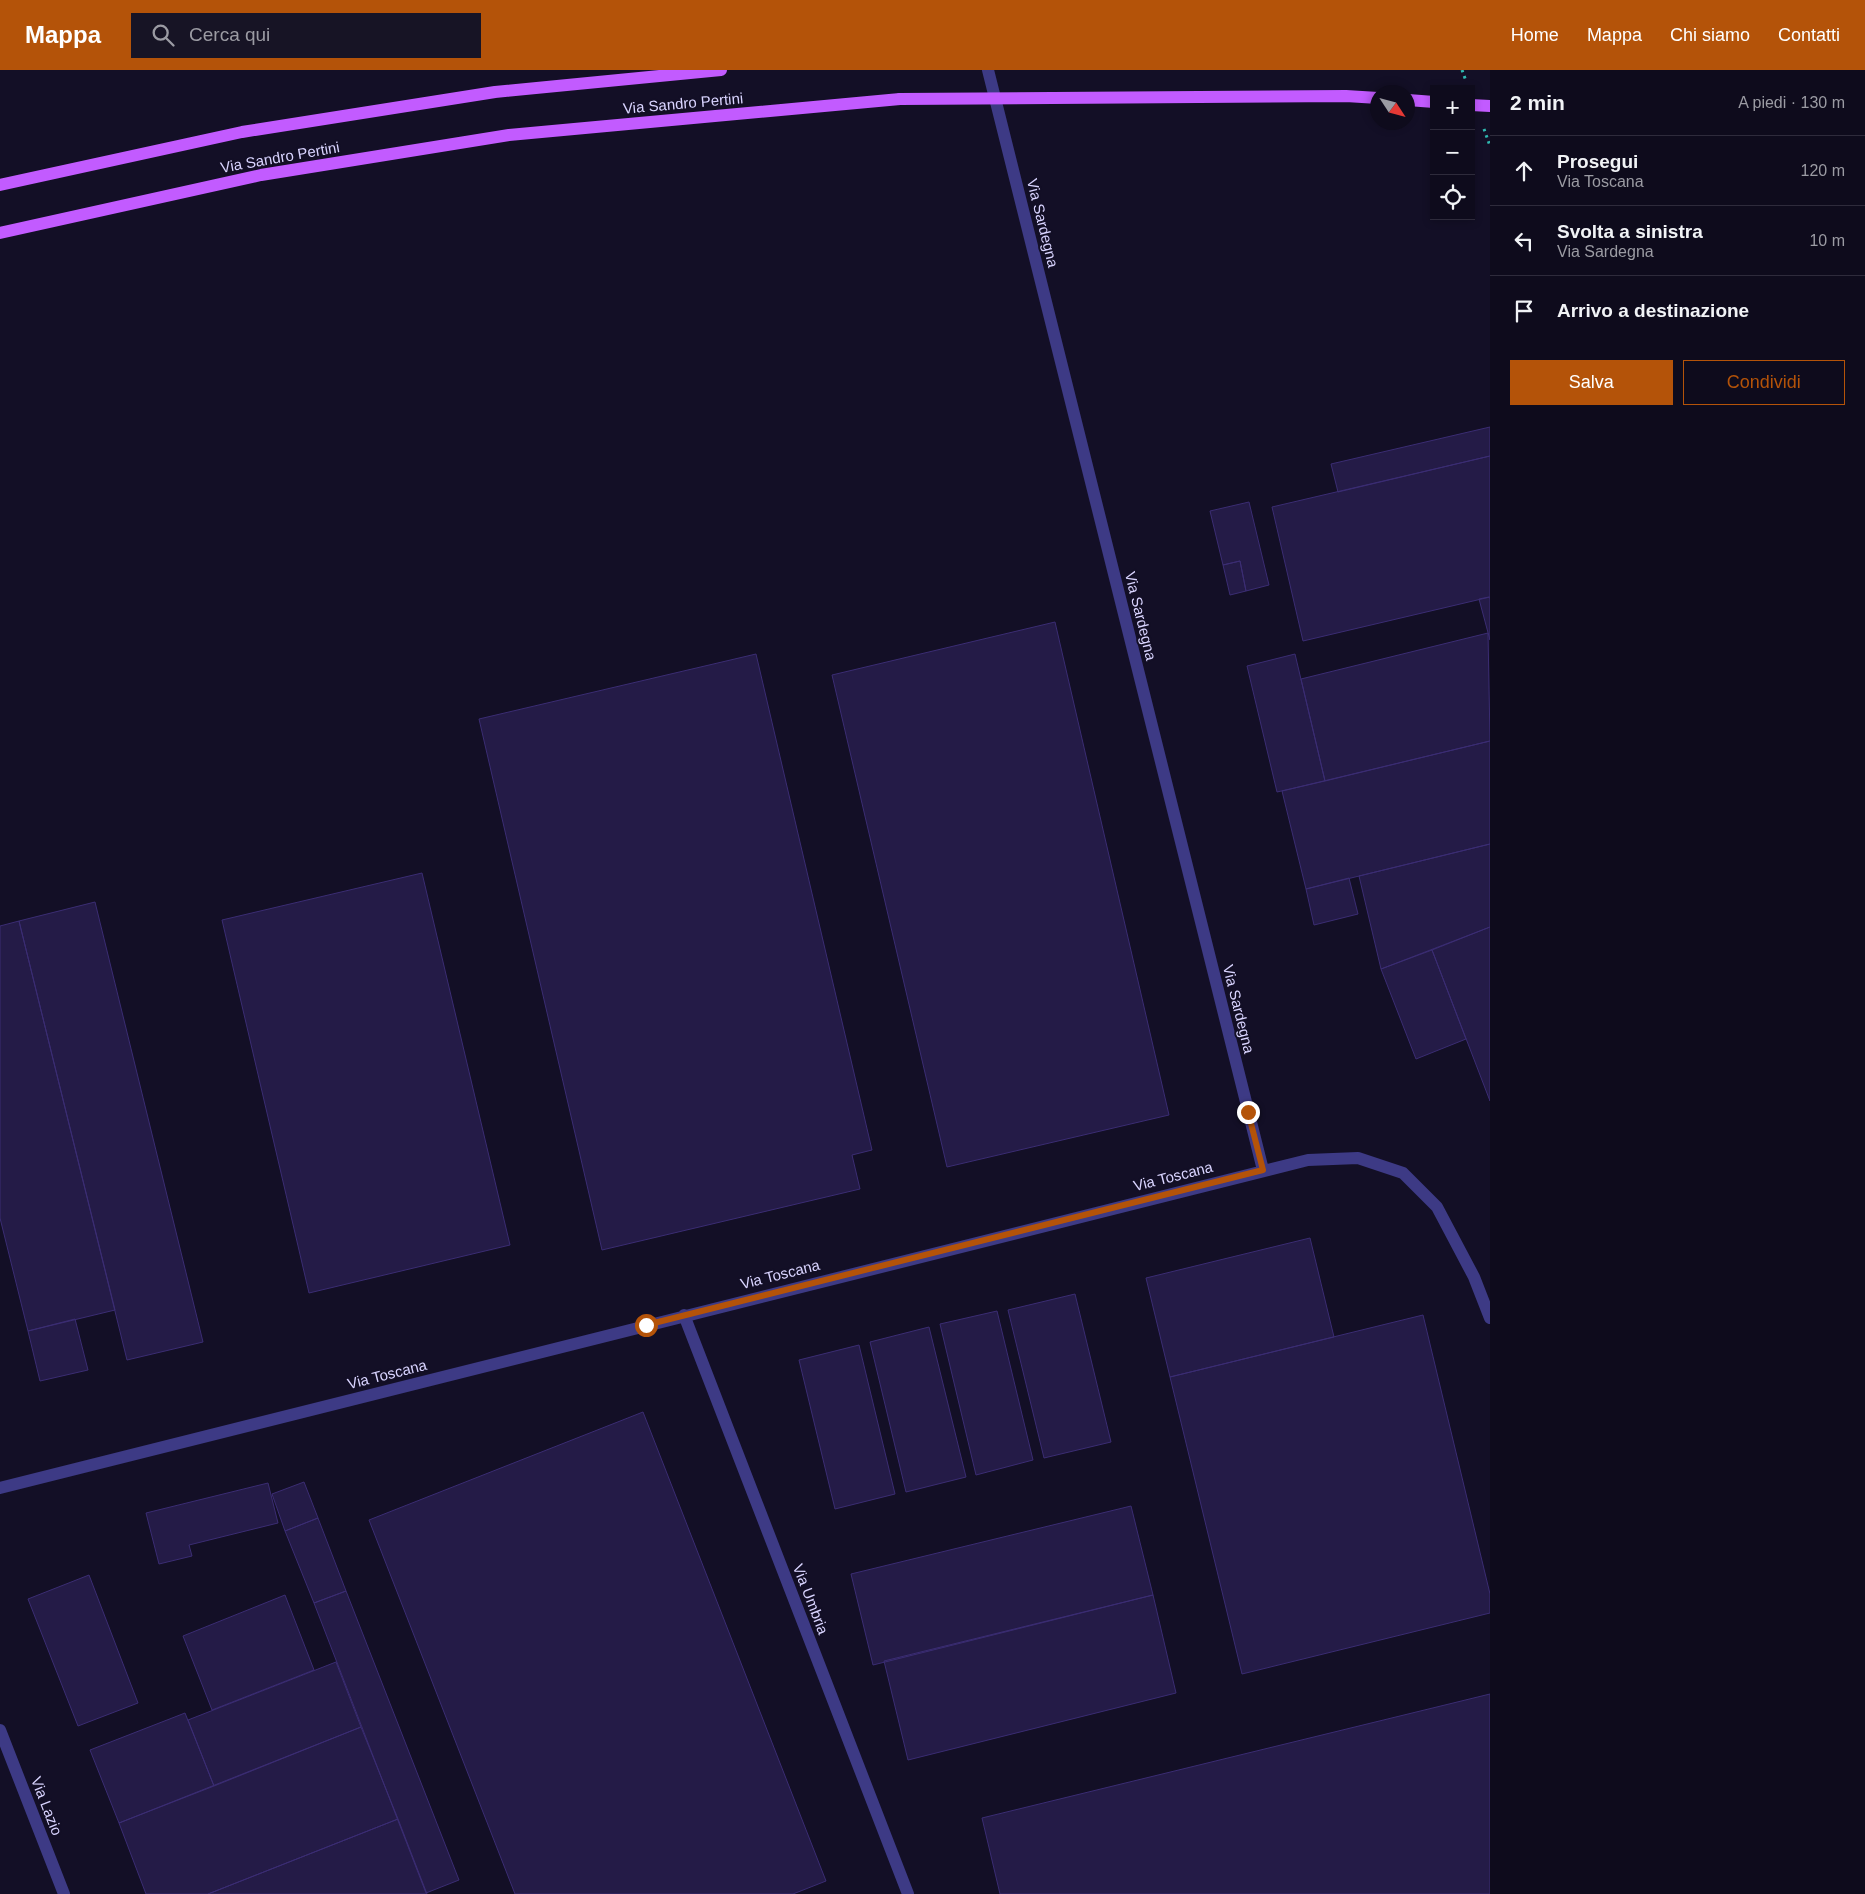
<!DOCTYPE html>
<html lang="it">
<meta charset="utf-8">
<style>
body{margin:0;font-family:Arial,sans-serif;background:#171425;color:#f1f3f6}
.controls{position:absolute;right:15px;top:15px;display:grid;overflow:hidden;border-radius:0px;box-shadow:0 2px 8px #0003}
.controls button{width:45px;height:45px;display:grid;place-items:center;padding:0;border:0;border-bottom:1px solid #2e2b3b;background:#0e0b1c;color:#f1f3f6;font:25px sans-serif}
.compass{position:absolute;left:1370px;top:15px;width:45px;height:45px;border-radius:50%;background:#0e0b1c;box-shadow:0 2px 8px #0003;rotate:126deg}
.stop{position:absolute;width:15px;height:15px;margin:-11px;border:4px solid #b45309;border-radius:50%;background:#fff}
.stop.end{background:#b45309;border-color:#fff;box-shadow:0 1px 5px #0008}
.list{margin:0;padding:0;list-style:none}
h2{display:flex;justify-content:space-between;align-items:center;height:65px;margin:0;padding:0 20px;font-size:21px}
h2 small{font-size:16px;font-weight:400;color:#9b9ba3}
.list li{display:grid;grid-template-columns:32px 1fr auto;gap:15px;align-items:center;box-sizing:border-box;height:70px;padding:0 20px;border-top:1px solid #2e2b3b}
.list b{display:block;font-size:19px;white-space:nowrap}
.list p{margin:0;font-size:16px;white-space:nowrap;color:#9b9ba3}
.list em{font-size:16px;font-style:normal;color:#9b9ba3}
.actions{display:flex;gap:10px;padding:15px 20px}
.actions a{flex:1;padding:11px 0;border:1px solid #b45309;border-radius:0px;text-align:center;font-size:18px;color:#b45309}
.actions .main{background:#b45309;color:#fff}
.icon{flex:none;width:28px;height:28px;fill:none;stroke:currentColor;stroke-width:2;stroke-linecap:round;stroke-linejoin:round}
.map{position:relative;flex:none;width:1490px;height:1824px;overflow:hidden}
header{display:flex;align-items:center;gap:30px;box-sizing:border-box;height:70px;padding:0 25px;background:#b45309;color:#fff}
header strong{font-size:24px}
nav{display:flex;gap:28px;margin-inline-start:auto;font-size:18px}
.search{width:350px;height:45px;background:#171425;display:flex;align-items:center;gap:12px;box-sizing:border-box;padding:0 18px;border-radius:0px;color:#9b9ba3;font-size:19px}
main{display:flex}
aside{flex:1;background:#0e0b1c}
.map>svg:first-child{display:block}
.building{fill:#241b47;stroke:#3b2d73}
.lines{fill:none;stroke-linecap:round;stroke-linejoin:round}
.path{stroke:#2fb8b0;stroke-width:3;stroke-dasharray:2.5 4;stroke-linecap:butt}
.street{stroke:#3d3a85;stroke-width:12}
.primary{stroke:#c25bff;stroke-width:12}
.primary-bridge{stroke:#c25bff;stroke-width:12}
.route{stroke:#b45309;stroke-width:6}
.labels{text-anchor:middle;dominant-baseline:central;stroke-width:4;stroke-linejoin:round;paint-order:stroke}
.street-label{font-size:15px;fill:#d9d4ff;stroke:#130f26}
</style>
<header>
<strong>Mappa</strong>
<div class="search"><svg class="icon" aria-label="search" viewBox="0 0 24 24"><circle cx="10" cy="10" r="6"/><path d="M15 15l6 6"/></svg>Cerca qui</div>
<nav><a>Home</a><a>Mappa</a><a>Chi siamo</a><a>Contatti</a></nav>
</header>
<main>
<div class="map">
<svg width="1490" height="1824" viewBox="0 0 1490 1824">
<rect width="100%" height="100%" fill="#130f26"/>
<!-- building -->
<path class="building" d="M1490,357V386L1338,422L1331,394Z
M1490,386V527L1303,571L1272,437Z
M1249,432L1269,515L1246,521L1240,491L1223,495L1210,441Z
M1240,491L1246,521L1230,525L1223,495Z
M1489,527L1490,529V570L1479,529Z
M1055,552L1169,1045L947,1097L832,605Z
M1488,563L1490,671L1325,711L1301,609Z
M756,584L872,1080L852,1085L860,1119L602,1180L479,649Z
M1295,584L1325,711L1277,722L1247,596Z
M1490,671V774L1306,819L1282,721Z
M1490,774V857L1381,899L1359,806Z
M422,803L510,1175L309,1223L222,850Z
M1349,808L1358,844L1314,855L1306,819Z
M95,832L203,1272L127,1290L19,851Z
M19,851L115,1240L28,1261L0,1148V856Z
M1490,857V1031L1432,880Z
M1432,880L1466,969L1416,989L1381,899Z
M1310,1168L1334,1267L1170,1307L1146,1208Z
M1075,1224L1111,1372L1044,1388L1008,1240Z
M997,1241L1033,1390L976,1405L940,1254Z
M1423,1245L1490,1524V1543L1242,1604L1170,1307Z
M75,1249L88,1300L40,1311L28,1261Z
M929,1257L966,1407L906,1422L870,1272Z
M859,1275L895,1424L835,1439L799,1290Z
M643,1342L826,1811L793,1824H515L369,1450Z
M304,1412L318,1448L285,1461L272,1424Z
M268,1413L278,1453L189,1475L192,1486L159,1494L146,1443Z
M1131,1436L1153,1525L873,1595L851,1504Z
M318,1448L346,1521L314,1533L285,1461Z
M89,1505L138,1633L78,1656L28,1529Z
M346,1521L459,1810L426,1823L314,1533Z
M285,1525L314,1600L212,1640L183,1566Z
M1153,1525L1176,1623L908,1690L884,1591Z
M336,1592L361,1657L214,1716L188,1650Z
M1490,1624V1824H1000L982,1748Z
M185,1643L214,1716L119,1753L90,1680Z
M361,1657L398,1749L208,1824H146L119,1753Z
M398,1749L427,1824H208Z"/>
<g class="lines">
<!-- path -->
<path class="path" d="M1462,0L1466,11
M1484,59L1490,76"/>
<!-- street -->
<path class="street" d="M988,0L1263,1100
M684,1245L908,1824
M0,1418L1308,1090L1358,1088L1403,1103L1437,1137L1474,1207L1490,1248
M0,1660L64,1824"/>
<!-- primary -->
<path class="primary" d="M1408,30L1434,32
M0,115L242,62L495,22L721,0
M0,163L261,105L509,65L900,29"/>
<!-- primary-bridge -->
<path class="primary-bridge" d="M900,29L1346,26L1378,28
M1471,35L1490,36"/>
</g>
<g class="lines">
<!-- route -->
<path class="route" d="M646,1255L1263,1100L1248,1042"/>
</g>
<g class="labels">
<!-- street labels -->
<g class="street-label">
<text transform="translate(683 33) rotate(-5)">Via Sandro Pertini</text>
<text transform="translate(280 87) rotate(-10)">Via Sandro Pertini</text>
<text transform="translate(1043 153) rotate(76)">Via Sardegna</text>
<text transform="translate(1141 546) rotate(76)">Via Sardegna</text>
<text transform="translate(1239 939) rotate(76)">Via Sardegna</text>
<text transform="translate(1173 1106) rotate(-14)">Via Toscana</text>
<text transform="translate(780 1204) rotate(-14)">Via Toscana</text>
<text transform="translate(387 1304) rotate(-14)">Via Toscana</text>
<text transform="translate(811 1529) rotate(69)">Via Umbria</text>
<text transform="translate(47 1736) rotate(69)">Via Lazio</text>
</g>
</g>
</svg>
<div class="controls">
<button>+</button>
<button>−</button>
<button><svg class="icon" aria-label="locate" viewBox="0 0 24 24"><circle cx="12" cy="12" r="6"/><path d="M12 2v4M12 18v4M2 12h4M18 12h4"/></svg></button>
</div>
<svg class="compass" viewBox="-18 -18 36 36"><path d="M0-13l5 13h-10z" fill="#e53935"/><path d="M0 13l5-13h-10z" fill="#9b9ba3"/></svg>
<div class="stop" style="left:646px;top:1255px"></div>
<div class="stop end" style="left:1248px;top:1042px"></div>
</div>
<aside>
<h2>2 min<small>A piedi · 130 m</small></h2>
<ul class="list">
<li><svg class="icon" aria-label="ahead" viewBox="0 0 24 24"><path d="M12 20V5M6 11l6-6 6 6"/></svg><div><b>Prosegui</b><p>Via Toscana</p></div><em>120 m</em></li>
<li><svg class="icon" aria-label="left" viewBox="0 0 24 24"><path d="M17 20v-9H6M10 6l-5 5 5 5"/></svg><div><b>Svolta a sinistra</b><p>Via Sardegna</p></div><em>10 m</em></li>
<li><svg class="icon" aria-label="arrive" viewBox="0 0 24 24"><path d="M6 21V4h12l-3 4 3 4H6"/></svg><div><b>Arrivo a destinazione</b></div></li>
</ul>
<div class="actions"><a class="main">Salva</a><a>Condividi</a></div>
</aside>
</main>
